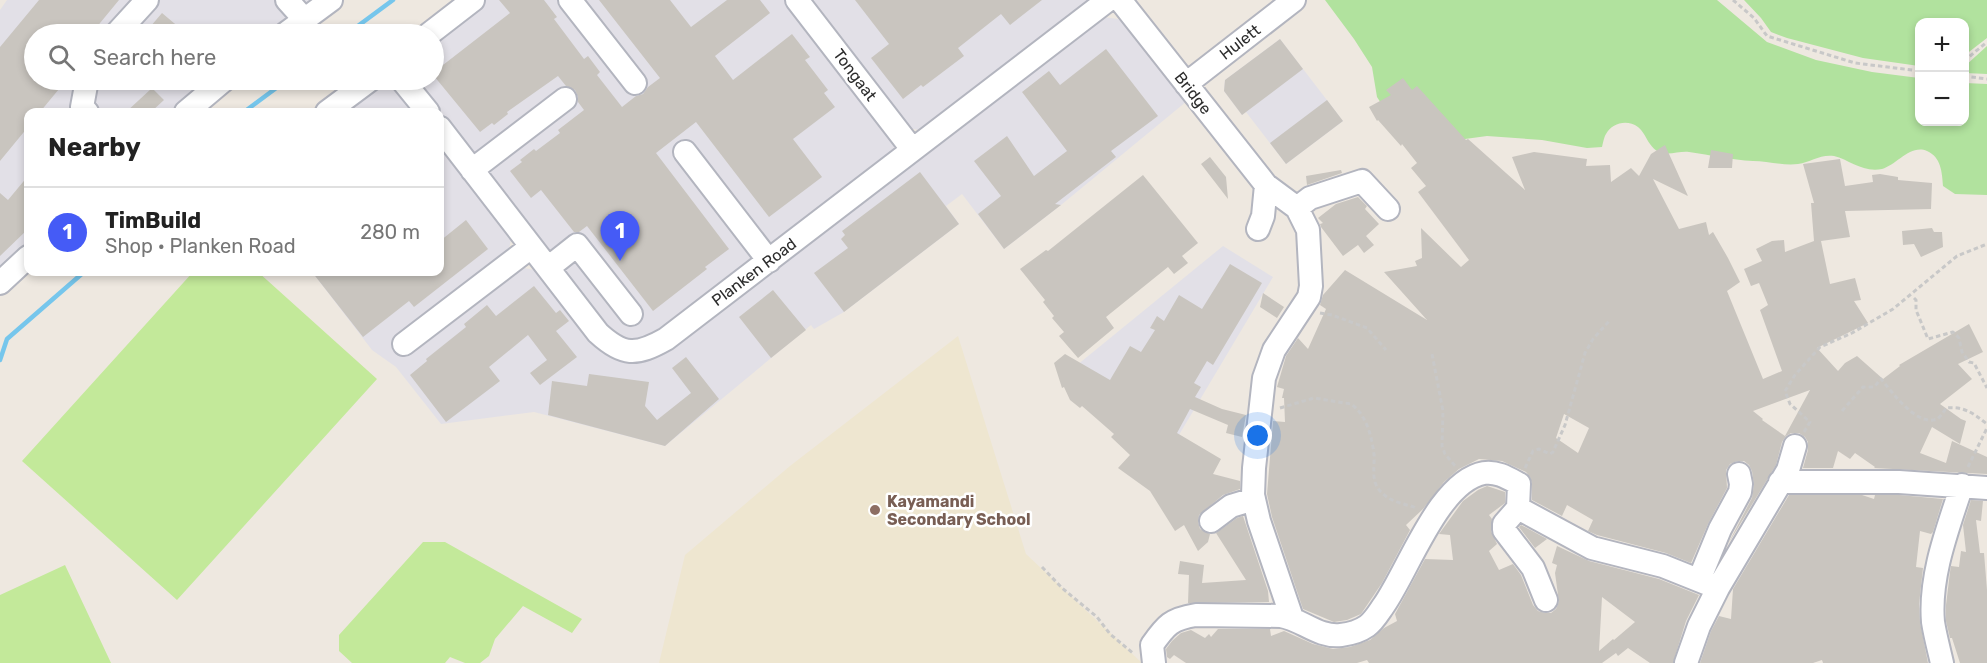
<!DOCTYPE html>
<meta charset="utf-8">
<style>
body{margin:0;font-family:Rubik,sans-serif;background:#f6f6f6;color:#222}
.controls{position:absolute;right:18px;top:18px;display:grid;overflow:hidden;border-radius:12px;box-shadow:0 3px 9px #0003}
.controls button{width:54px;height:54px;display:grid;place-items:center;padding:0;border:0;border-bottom:2px solid #e0e0e0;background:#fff;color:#222;font:30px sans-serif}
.you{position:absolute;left:1258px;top:436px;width:21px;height:21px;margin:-15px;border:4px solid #fff;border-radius:50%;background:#1a73e8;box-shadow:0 0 0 9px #1a73e833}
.badge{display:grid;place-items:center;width:39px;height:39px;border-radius:50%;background:#455bf6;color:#fff;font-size:20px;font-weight:700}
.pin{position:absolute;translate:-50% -50px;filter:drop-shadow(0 2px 3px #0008)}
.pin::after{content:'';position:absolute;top:32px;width:21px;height:18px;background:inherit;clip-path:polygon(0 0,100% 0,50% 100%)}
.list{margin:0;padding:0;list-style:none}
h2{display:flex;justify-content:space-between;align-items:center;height:78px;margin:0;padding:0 24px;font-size:26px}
h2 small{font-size:20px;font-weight:400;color:#767676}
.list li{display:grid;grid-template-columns:39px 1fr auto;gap:18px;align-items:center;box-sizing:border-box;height:90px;padding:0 24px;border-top:2px solid #e0e0e0}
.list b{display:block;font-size:22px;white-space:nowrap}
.list p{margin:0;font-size:20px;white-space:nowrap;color:#767676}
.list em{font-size:20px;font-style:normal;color:#767676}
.icon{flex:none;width:33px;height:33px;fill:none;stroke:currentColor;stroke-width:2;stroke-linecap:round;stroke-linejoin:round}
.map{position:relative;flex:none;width:1987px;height:663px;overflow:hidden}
.search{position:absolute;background:#fff;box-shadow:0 3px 9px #0003;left:24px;top:24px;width:420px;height:66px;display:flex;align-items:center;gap:15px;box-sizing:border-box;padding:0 21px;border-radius:33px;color:#767676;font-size:22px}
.panel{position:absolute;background:#fff;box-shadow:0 3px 9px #0003;left:24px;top:108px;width:420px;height:168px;border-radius:12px}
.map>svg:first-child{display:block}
.industrial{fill:#e2e0e7}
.education{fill:#eee6d0}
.green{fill:#b1e29e}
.pitch{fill:#c3e99a}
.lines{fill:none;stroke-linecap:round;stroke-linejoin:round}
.stream{stroke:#76c6ec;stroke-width:4.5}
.building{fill:#c9c5bf;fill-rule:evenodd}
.minor-casing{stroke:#b3b5bf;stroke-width:26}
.path{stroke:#c8c8c8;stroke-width:3;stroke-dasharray:4.5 3;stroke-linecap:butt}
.minor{stroke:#fff;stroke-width:22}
.education-dot{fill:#8d6e63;stroke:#fff;stroke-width:2}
.labels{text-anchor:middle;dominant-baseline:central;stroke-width:5;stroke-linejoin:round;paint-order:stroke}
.street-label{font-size:16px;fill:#2d2d2d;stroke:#fff}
.education-label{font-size:16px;font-weight:bold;fill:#785e54;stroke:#fff;text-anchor:start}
</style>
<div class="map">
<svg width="1987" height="663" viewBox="0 0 1987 663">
<rect width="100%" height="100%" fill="#eee8e0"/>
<!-- industrial -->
<path class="industrial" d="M7,0H312L265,34H34V80H206L169,112H28V244L0,269V10Z
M486,0H788L895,145L894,150L656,338L628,343L604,326L416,82L415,80H434V40Z
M807,0H1090L927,128L919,130L908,128Z
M1103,17L1118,19L1130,27L1187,101L1061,205L1004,249L962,194L946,206L959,224L844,312L814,329L811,325L665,446L534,412L441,424L396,367L372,350L312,272H440V139L510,232L511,240L508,253L519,267L535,270L541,275L638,362L650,359Z
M1280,39L1343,121L1286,164L1246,112L1242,115L1224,91L1225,80Z
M385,83L395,86L419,112H339L379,84Z
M1223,246L1273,277L1167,455L1071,370Z"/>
<!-- education -->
<path class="education" d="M958,336L1026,554L1142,663H659L685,555L790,466Z"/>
<!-- green -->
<path class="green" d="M1325,0H1717L1767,42L1816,60L1872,72L1919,78L1920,122H1964L1965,83L1987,84V195L1955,194L1943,186C1942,172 1941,157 1927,151C1910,144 1897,165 1882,169C1863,173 1850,160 1834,156C1820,154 1811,162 1798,164C1784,166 1767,161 1753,161C1731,160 1711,155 1689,152C1680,151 1671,155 1662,153C1648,149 1647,134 1638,127C1627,119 1612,123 1606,134C1604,137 1603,143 1602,147L1587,148L1542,140L1487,136L1443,142L1390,117L1377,97L1372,67L1354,39Z
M1744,0H1987V38L1965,55L1964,22H1920L1919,66L1863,58L1787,38L1771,32L1761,18Z
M1987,46V74L1965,73V66Z"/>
<!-- pitch -->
<path class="pitch" d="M193,272H258L377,379L177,600L22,461Z
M423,542H445L582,619L572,633L523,606L495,639L489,656L480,663H465L450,657L445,663H352L339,651V635Z
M65,565L111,663H0V595Z"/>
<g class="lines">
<!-- stream -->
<path class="stream" d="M347,34L393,0
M244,112L287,80
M0,360L7,339L84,272"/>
</g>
<!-- building -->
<path class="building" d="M39,0H119L91,34H34V80H48L59,89L40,112H28V127L0,161V47Z
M499,0H544L557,17L554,19L584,59L588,56L600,72L597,75L622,107L636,96L643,94L648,87L660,78L599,0H670L691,27L727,0H760L770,13L715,56L733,80L792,34L810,57L805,60L828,90L824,93L835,107L793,139L822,177L769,217L696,122L656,153L729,249L705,267L707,269L653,311L587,226L579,232H574L541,190L531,198L510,171L522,162L520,160L534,149L536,151L560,133L558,130L584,110L578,102V97L575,90L566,86L558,76L507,112L508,114L494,125L492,123L480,132L434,76V72L510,13Z
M855,0H1042L1010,25L1001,14L958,48L964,56L923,87L921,85L903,99L871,58L889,44Z
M162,13L187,34H144Z
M1280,39L1303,69L1242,115L1224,91L1225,80Z
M1106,49L1158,116L1111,151L1116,157L1055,204L1061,205L1004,249L978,214L1001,196L974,161L1007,136L1034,176L1067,151L1022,92L1049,71L1060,85Z
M1403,78L1412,90L1417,86L1466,140L1468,139L1525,190L1512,157L1534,152L1587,159L1586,166L1610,165L1611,182L1631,168L1639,176L1651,154L1665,145L1688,196L1653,179L1679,229L1706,222L1709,235L1713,232L1728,258L1740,282L1727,291L1763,379L1782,371L1760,310L1768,305L1759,283L1751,286L1744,269L1762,261L1756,249L1772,241L1784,240L1785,252L1814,241L1811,203H1814L1803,164L1840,159L1845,186L1873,182L1872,175L1880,174L1898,177V180L1932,183L1931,209L1845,211L1850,237L1821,241L1830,284L1855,278L1861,300L1854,301L1868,323L1817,348L1838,371L1845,363L1857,356L1883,379L1900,366L1899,365L1969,324L1983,352L1958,364L1972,379L1940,404L1961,419L1966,421L1960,444L1932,427L1920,453L1946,463L1952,441L1987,457V474L1874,468L1875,467L1855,453L1850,459L1838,451L1833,468H1803L1808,450V442L1805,437L1799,433H1791L1786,436L1782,442L1776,465L1728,544L1752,498L1754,485L1752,471L1749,465L1744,461H1737L1730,464L1726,470L1727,488L1708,524L1691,563L1666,553L1597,535L1588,531L1593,520L1567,505L1562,516L1532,500V484L1530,477L1526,472L1502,461L1479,459L1459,469L1444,482L1423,509L1406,525L1410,530L1382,583L1361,614L1347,620L1334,622L1303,609L1272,517L1267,494L1273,421L1285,422L1284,398H1282L1284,389L1277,387L1286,356L1298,338L1308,349L1326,309L1320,305L1323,295L1345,270L1427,320L1384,272L1417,266L1415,261L1422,258L1421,228L1461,267L1469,260L1418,192L1426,186L1411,168L1417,163L1402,144L1401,146L1378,120L1377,121L1369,107L1391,95L1386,90ZM1810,390L1785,436L1762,420L1763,419L1753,411ZM1564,414L1589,428L1578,453L1556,438Z
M152,88L164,100L151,112H126Z
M1327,100L1343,121L1286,164L1270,143Z
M1711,150L1733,154L1732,168H1708Z
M1210,157L1226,177L1228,199L1201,164Z
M1341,170L1342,173L1307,185L1306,176Z
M920,172L959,224L844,312L814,273L848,248L841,239L845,235L842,231Z
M1143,175L1198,243L1182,256L1188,263L1174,274L1168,267L1106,317L1114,328L1078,358L1059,336L1064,332L1052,318L1054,316L1043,302L1045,300L1020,269L1046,250L1048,251Z
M28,176V229L0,256V193L8,200Z
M1358,197L1367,206L1365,209L1379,224L1366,236L1374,245L1364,253L1358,245L1343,256L1321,227L1320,224L1323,223L1318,218L1336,204Z
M466,220L488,249L414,307L409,301L363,337L312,272H440V241Z
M1932,228L1934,232H1942L1943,247L1921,257L1914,244L1903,245L1902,231Z
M1230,264L1262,283L1213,365L1207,361L1194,383L1201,387L1195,397L1222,409L1246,415L1242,437L1226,433L1228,425L1190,409L1177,433L1221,459L1213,474L1240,481V489L1223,495L1199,515L1198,522L1200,529L1210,534L1208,542L1198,551L1184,525L1175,531L1150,491L1118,468L1130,455L1111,437L1114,434L1082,406L1080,408L1070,400L1064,387L1062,388L1054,363L1065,354L1110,380L1130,346L1141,352L1155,330L1150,328L1157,316L1164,321L1179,295L1202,309Z
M534,286L556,313L560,310L569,321L556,331L577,357L540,385L530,373L547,360L528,335L489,367L500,381L446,422L410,375L427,361L426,359L466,327L464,324L487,305L496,316Z
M773,290L806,330L771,358L739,317Z
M1263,293L1284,307L1277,318L1260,307Z
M686,357L719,399L665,446L548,415L552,381L587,386L589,374L649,382L645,406L657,420L691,393L672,368Z
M1487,486L1505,492V503L1489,515L1492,519L1491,531L1497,544L1489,551L1499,570L1513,564L1521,575L1533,605L1538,611L1545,613H1551L1556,609L1559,602L1555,573L1557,565L1552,563L1557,546L1589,561L1659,579L1699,595L1686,621L1673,663H1650L1628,648L1618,656L1616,653L1602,663H1369L1367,660L1357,663H1186L1174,655L1170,659L1167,657L1166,649L1172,641L1181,633L1191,630L1205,638L1209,634L1211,637L1218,629H1270L1271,636L1284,631L1313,644L1333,649L1350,647L1370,640L1384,628L1397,621L1395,614L1425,559L1453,560L1450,535L1439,534L1463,501L1478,490ZM1602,597L1635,622L1614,640L1613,639L1599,651Z
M1789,495H1862L1874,499L1875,495H1899L1943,499L1933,532L1931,534L1920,531L1916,567L1923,568L1919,604L1920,622L1928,663H1823L1822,660L1813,663H1700L1711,631L1719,616L1731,619L1733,589Z
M1971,500L1983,501L1981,521L1976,520L1980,553H1984L1987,590V663H1960L1952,638H1950L1946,621V605L1950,572L1951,566L1959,567L1961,551L1966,552L1963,525Z
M1243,516L1268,591L1269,602L1188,603L1189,575L1178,574L1180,561L1204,565L1202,583L1246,580L1216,533L1237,518Z
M1521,525L1547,539L1535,548L1519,527Z"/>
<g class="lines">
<defs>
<path id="minor" d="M287,0L305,20
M570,0L635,83
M797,0L912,149
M1120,0L1266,185L1297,208L1308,230L1311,286L1309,297L1274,350L1264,378L1254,468L1253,495L1259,521L1292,618
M116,34L147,0
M285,34L331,0
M429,34L473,0
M402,80L428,112
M1186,84L1294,0
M87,112L82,107L87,80
M186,112L224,80
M327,112L370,80
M440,128L598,333C623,356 636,356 666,339L1108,0
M685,152L769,261
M472,170L565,99
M1297,208L1310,198L1362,181L1388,209
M1258,229L1263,216L1266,185
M548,268L577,245L631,314
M0,283L28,257
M404,344L531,247
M1780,482H1899L1987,488
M1518,508L1504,524V530L1533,568L1546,600
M1211,521L1231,506L1254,499
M1699,580L1720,529L1740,492L1741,484L1739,474
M1154,663L1152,645C1166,625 1171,619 1196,615L1281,616C1301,619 1319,638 1341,635C1349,634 1360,631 1367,626C1374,621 1379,612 1384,605C1409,569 1439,481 1484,473C1497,471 1508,478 1519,484L1518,508L1592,548L1663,566L1718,588
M1686,663L1699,626L1718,588L1788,470L1795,446
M1942,663C1939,650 1935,635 1933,622C1929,576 1948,528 1962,485"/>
</defs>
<!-- minor casing -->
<use href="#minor" class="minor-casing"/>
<!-- path -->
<path class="path" d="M1733,0L1754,18L1767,36L1855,63L1920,71
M1964,61L1987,42
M1964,76L1987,79
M1914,298L1916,300V310L1928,339L1953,332L1959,338L1962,352L1969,362L1974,363L1987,388
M1320,313L1332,315L1367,328L1386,350
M1432,354L1443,411L1442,446L1445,454L1456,467
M1280,408L1314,398L1351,404C1366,414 1372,437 1374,454C1375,469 1370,482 1382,493C1391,502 1405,504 1417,508
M1842,411L1863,387H1874L1881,379C1892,392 1917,427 1937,419C1940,417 1944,412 1946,408C1964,406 1973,413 1987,424
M1804,432L1810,422L1790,404L1785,391L1795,375L1820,347L1852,333L1893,309L1957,256L1987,244
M1968,467L1987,428
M1525,468L1533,451L1539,449L1550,454L1553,452L1565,425L1585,353L1593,339L1610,320
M1042,567L1062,588L1097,617L1110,634L1134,654"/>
<!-- minor -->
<use href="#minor" class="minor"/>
</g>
<!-- markers -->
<circle class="education-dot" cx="875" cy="510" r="6"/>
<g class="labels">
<!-- street labels -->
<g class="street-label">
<text transform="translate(1240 42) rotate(-38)">Hulett</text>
<text transform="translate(855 75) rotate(53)">Tongaat</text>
<text transform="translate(1193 93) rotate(52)">Bridge</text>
<text transform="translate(754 272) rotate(-37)">Planken Road</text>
</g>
<!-- education labels -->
<g class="education-label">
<text x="887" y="501">Kayamandi<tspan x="887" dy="18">Secondary School</tspan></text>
</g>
</g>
</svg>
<div class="controls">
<button>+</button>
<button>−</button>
</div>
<div class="you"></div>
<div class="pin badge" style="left:620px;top:261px">1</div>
<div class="search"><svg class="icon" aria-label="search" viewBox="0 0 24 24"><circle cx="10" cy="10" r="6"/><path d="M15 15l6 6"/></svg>Search here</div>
<section class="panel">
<h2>Nearby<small></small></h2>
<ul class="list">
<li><span class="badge">1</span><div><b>TimBuild</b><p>Shop · Planken Road</p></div><em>280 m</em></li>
</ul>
</section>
</div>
